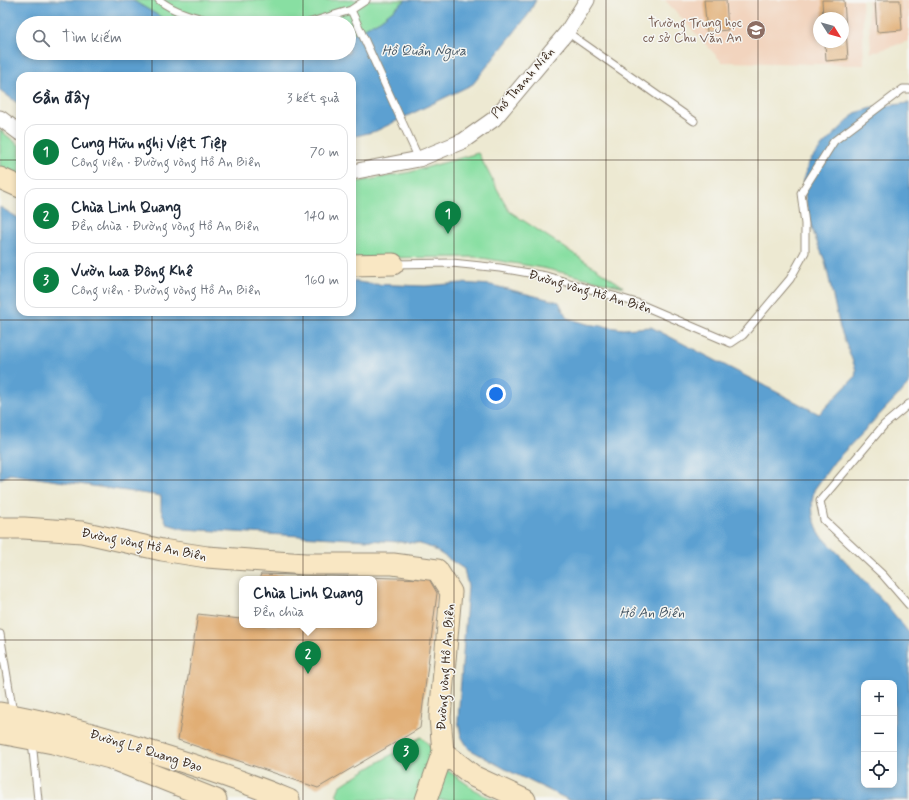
<!DOCTYPE html>
<html lang="vi">
<meta charset="utf-8">
<style>
body{margin:0;font-family:Mynerve,sans-serif;background:#f2f2f3;color:#1f2937}
.controls{position:absolute;right:12px;bottom:12px;display:grid;overflow:hidden;border-radius:8px;box-shadow:0 2px 6px #0003}
.controls button{width:36px;height:36px;display:grid;place-items:center;padding:0;border:0;border-bottom:1px solid #e0e1e3;background:#fff;color:#1f2937;font:20px sans-serif}
.compass{position:absolute;left:813px;top:12px;width:36px;height:36px;border-radius:50%;background:#fff;box-shadow:0 2px 6px #0003;rotate:127deg}
.you{position:absolute;left:496px;top:394px;width:14px;height:14px;margin:-10px;border:3px solid #fff;border-radius:50%;background:#1a73e8;box-shadow:0 0 0 6px #1a73e833}
.badge{display:grid;place-items:center;width:26px;height:26px;border-radius:50%;background:#0b8043;color:#fff;font-size:13px;font-weight:700}
.pin{position:absolute;translate:-50% -33px;filter:drop-shadow(0 1px 2px #0008)}
.pin::after{content:'';position:absolute;top:21px;width:14px;height:12px;background:inherit;clip-path:polygon(0 0,100% 0,50% 100%)}
.popup{position:absolute;left:239px;top:576px;width:138px;height:52px;box-sizing:border-box;display:grid;place-content:center;border-radius:8px;background:#fff;filter:drop-shadow(0 1px 3px #0005);font-size:13px;white-space:nowrap;color:#747a83}
.popup b{font-size:15px;color:#1f2937}
.popup::after{content:'';position:absolute;left:50%;top:100%;margin-left:-8px;border:8px solid transparent;border-top-color:#fff}
.list{margin:0;padding:0;list-style:none}
h2{display:flex;justify-content:space-between;align-items:center;height:52px;margin:0;padding:0 16px;font-size:17px}
h2 small{font-size:13px;font-weight:400;color:#747a83}
.list li{display:grid;grid-template-columns:26px 1fr auto;gap:12px;align-items:center;box-sizing:border-box;height:56px;margin:0 8px 8px;padding:0 8px;border:1px solid #e0e1e3;border-radius:12px}
.list b{display:block;font-size:15px;white-space:nowrap}
.list p{margin:0;font-size:13px;white-space:nowrap;color:#747a83}
.list em{font-size:13px;font-style:normal;color:#747a83}
.icon{flex:none;width:22px;height:22px;fill:none;stroke:currentColor;stroke-width:2;stroke-linecap:round;stroke-linejoin:round}
.map{position:relative;flex:none;width:909px;height:800px;overflow:hidden}
.search{position:absolute;background:#fff;box-shadow:0 2px 6px #0003;left:16px;top:16px;width:340px;height:44px;display:flex;align-items:center;gap:10px;box-sizing:border-box;padding:0 14px;border-radius:22px;color:#747a83;font-size:15px}
.panel{position:absolute;background:#fff;box-shadow:0 2px 6px #0003;left:16px;top:72px;width:340px;height:244px;border-radius:12px}
.map>svg:first-child{display:block}
.built{fill:#f2d4be;fill-rule:evenodd}
.green{fill:#88dfa2;stroke:#628460}
.water{fill:#5ca0d1;stroke:#4c6578;fill-rule:evenodd}
.building{fill:#e1ae75}
.lines{fill:none;stroke-linecap:round;stroke-linejoin:round}
.lane-casing{stroke:#948a78;stroke-width:9}
.street-casing{stroke:#948a78;stroke-width:17}
.secondary-casing{stroke:#948a78;stroke-width:23}
.lane{stroke:#fff;stroke-width:7}
.street{stroke:#fff;stroke-width:15}
.secondary{stroke:#f9e7c3;stroke-width:21}
.grid{fill:none;stroke:#3b2a1e;stroke-width:1;stroke-opacity:0.55}
.labels{text-anchor:middle;dominant-baseline:central;stroke-width:3;stroke-linejoin:round;paint-order:stroke}
.education-label{font-size:13px;fill:#785e54;stroke:#f6f6f2;text-anchor:end}
.street-label{font-size:13px;fill:#3b2a1e;stroke:#f6f6f2}
.water-label{font-size:14px;font-style:italic;fill:#485966;stroke:#f6f6f2}
</style>
<div class="map">
<svg width="909" height="800" viewBox="0 0 909 800">
<rect width="100%" height="100%" fill="#f6f6f2"/>
<filter id="ink" filterUnits="userSpaceOnUse"><feTurbulence type="fractalNoise" baseFrequency=".025" numOctaves="2"/><feDisplacementMap in="SourceGraphic" scale="8" xChannelSelector="R" yChannelSelector="G"/><feConvolveMatrix kernelMatrix="1 2 1 2 8 2 1 2 1" color-interpolation-filters="sRGB"/></filter>
<filter id="wash" filterUnits="userSpaceOnUse"><feTurbulence type="fractalNoise" baseFrequency=".012" numOctaves="4" result="noise"/><feDisplacementMap in="SourceGraphic" scale="16" xChannelSelector="R" yChannelSelector="G"/><feGaussianBlur stdDeviation="0.9" result="paint"/><feColorMatrix in="noise" values="0 0 0 0 0 0 0 0 0 0 0 0 0 0 0 0 0 1.4 0 .05"/><feComposite in="paint" operator="in"/></filter>
<g filter="url(#wash)">
<rect width="100%" height="100%" fill="#ede9d2"/>
<!-- built -->
<path class="built" d="M665,0H862L864,65L722,62ZM819,18H843V42H819Z
M868,0H909V41L871,53Z"/>
<!-- green -->
<path class="green" d="M132,0H406L380,20L349,36V23H171Z
M229,53H304L295,56L257,58Z
M0,130L20,146V182L0,173Z
M478,153L509,211L624,287L543,268L476,257L352,258V183L411,172Z
M421,737L430,746L434,761L481,794L495,800H343L336,795L340,786L349,780Z"/>
<!-- water -->
<path class="water" d="M0,0H132L171,23H23V53H229L257,58L295,56L304,53H349V36L380,20L406,0H536L528,15L473,84L376,131L352,137V76H20V105L0,90Z
M909,103V384L834,462L814,490L812,502L813,516L819,533L885,603L909,633V800H569L509,771L469,749L461,736L458,720L468,587L464,569L432,548L417,543L184,529L167,524L161,510V496L10,474L0,479V207L20,219V312H352V281L371,284L425,286L461,283L491,285L559,302L567,318L587,324L623,329L651,327L819,414L855,377L856,370L840,328L825,261L816,240L808,214L803,182L809,162L823,145L848,121L855,113L876,107ZM864,683H894V785H864Z"/>
<g id="blocks">
<!-- building -->
<path class="building" d="M704,0H726L728,30L707,32Z
M822,0H844L848,59L826,61L825,42H843V18H823Z
M875,0H900L902,30L877,32Z
M261,574L429,579L437,593L420,728L318,788L178,740L198,614L240,619L242,616V625H374V579H259Z"/>
</g>
</g>
<g filter="url(#ink)">
<use href="#blocks" fill-opacity="0" stroke="#948a78" stroke-width="1"/>
<g class="lines">
<defs>
<path id="lane" d="M159,0C177,14 199,18 220,23
M351,10L419,159
M308,23L351,10L366,0
M567,32L694,121
M394,264L452,263L500,268L546,276L637,303L731,343L743,335L790,279L805,252V224L801,193L834,141L903,89H909
M909,404L884,425L820,501L824,520L883,575L909,605
M0,634L13,713
M32,741L38,800"/>
<path id="street" d="M0,118L20,133
M352,172L419,159L463,141L494,119L567,32L587,0"/>
<path id="secondary" d="M0,178L20,187
M352,265L393,264
M0,528H24L82,532L162,550L207,557L305,564H393L437,570L451,592L440,717L443,752L426,800
M0,713C48,721 95,734 142,749C192,764 241,780 289,800
M0,733L53,743L110,758L216,800
M443,752L475,777L525,800"/>
</defs>
<!-- lane casing -->
<use href="#lane" class="lane-casing"/>
<!-- street casing -->
<use href="#street" class="street-casing"/>
<!-- secondary casing -->
<use href="#secondary" class="secondary-casing"/>
<!-- lane -->
<use href="#lane" class="lane"/>
<!-- street -->
<use href="#street" class="street"/>
<!-- secondary -->
<use href="#secondary" class="secondary"/>
</g>
</g>
<!-- grid -->
<path class="grid" d="M152,0V23M303,0V23M454,0V800M606,0V800M758,0V800M152,53V76M303,53V76M0,160H20M352,160H909M152,312V800M303,312V800M0,320H909M0,480H909M0,640H909"/>
<!-- icons -->
<defs>
<symbol id="school-disc" viewBox="-11 -11 22 22"><circle r="9.5" fill="#8d6e63" stroke="#f6f6f2"/><path d="M0-5L7-2L0 1L-7-2ZM-4 1L0 2.5L4 1V4Q0 6-4 4Z" fill="#fff"/></symbol>
</defs>
<g fill-rule="evenodd">
<use href="#school-disc" x="745" y="19" width="22" height="22"/>
</g>
<g class="labels">
<!-- education labels -->
<g class="education-label">
<text x="742" y="23">Trường Trung học<tspan x="742" dy="15">cơ sở Chu Văn An</tspan></text>
</g>
<!-- street labels -->
<g class="street-label">
<text transform="translate(523 83) rotate(-49)">Phố Thanh Niên</text>
<text transform="translate(590 292) rotate(16)">Đường vòng Hồ An Biên</text>
<text transform="translate(144 545) rotate(11)">Đường vòng Hồ An Biên</text>
<text transform="translate(446 667) rotate(-86)">Đường vòng Hồ An Biên</text>
<text transform="translate(146 751) rotate(17)">Đường Lê Quang Đạo</text>
</g>
<!-- water labels -->
<g class="water-label">
<text x="424" y="51">Hồ Quần Ngựa</text>
<text x="652" y="613">Hồ An Biên</text>
</g>
</g>
</svg>
<div class="controls">
<button>+</button>
<button>−</button>
<button><svg class="icon" aria-label="locate" viewBox="0 0 24 24"><circle cx="12" cy="12" r="6"/><path d="M12 2v4M12 18v4M2 12h4M18 12h4"/></svg></button>
</div>
<svg class="compass" viewBox="-18 -18 36 36"><path d="M0-13l5 13h-10z" fill="#e53935"/><path d="M0 13l5-13h-10z" fill="#747a83"/></svg>
<div class="you"></div>
<div class="pin badge" style="left:448px;top:234px">1</div>
<div class="pin badge" style="left:308px;top:674px">2</div>
<div class="popup"><b>Chùa Linh Quang</b>Đền chùa</div>
<div class="pin badge" style="left:406px;top:771px">3</div>
<div class="search"><svg class="icon" aria-label="search" viewBox="0 0 24 24"><circle cx="10" cy="10" r="6"/><path d="M15 15l6 6"/></svg>Tìm kiếm</div>
<section class="panel">
<h2>Gần đây<small>3 kết quả</small></h2>
<ul class="list">
<li><span class="badge">1</span><div><b>Cung Hữu nghị Việt Tiệp</b><p>Công viên · Đường vòng Hồ An Biên</p></div><em>70 m</em></li>
<li><span class="badge">2</span><div><b>Chùa Linh Quang</b><p>Đền chùa · Đường vòng Hồ An Biên</p></div><em>140 m</em></li>
<li><span class="badge">3</span><div><b>Vườn hoa Đông Khê</b><p>Công viên · Đường vòng Hồ An Biên</p></div><em>160 m</em></li>
</ul>
</section>
</div>
